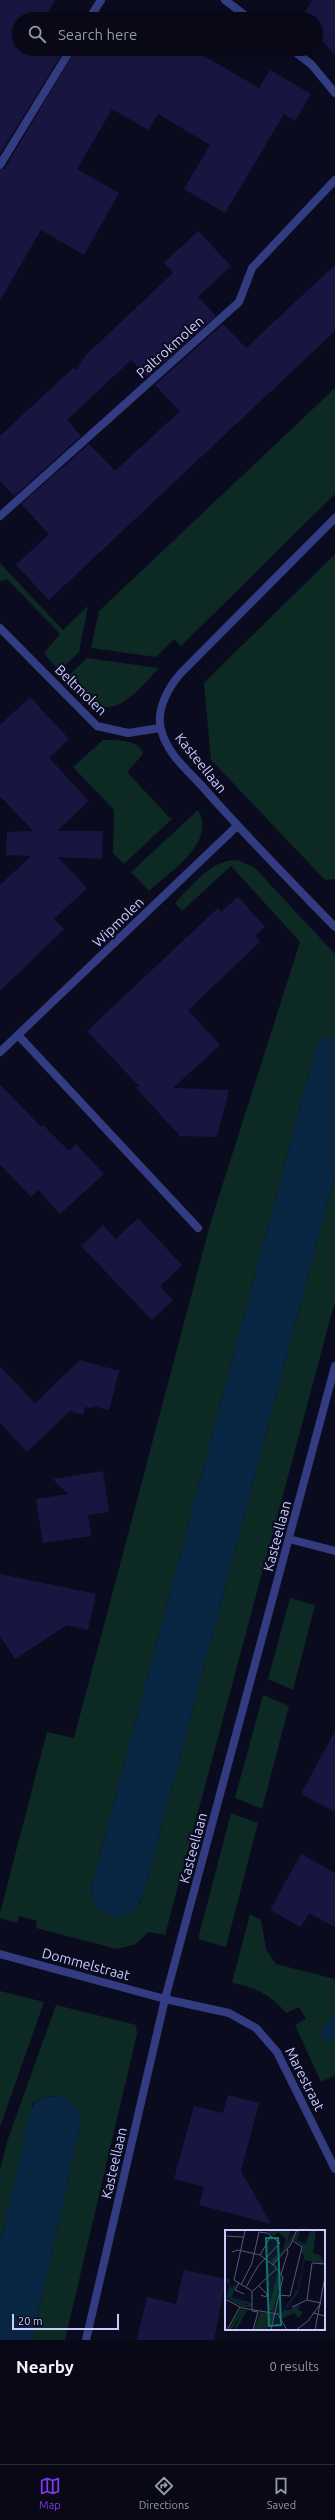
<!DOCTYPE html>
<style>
body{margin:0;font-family:Ubuntu,sans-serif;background:#161624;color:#f1f3f6}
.scale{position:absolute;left:12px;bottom:10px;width:107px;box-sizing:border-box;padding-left:4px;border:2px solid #c9cbff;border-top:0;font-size:11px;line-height:14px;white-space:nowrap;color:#c9cbff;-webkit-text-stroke:3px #0b0b1f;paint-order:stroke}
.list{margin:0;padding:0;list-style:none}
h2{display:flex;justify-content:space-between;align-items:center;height:52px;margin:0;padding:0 16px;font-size:17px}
h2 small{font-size:13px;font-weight:400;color:#989aa1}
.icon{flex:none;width:22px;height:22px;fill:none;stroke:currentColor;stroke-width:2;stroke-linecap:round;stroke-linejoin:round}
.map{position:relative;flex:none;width:335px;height:2340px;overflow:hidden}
.search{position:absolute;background:#080817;box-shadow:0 2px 10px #0003;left:12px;right:12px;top:12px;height:44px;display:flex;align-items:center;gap:10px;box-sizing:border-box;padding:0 14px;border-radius:22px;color:#989aa1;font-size:15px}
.sheet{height:124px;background:#080817}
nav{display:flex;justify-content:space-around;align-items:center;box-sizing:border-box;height:56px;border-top:1px solid #292936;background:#080817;font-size:11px;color:#989aa1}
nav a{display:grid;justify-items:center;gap:2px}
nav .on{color:#7c3aed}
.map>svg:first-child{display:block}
.green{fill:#0d2924}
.water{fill:#082641}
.building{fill:#181641}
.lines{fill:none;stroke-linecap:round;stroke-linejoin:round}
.street{stroke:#333c81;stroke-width:8}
.labels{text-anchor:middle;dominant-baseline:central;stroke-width:4;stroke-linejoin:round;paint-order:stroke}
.street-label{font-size:14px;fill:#c9cbff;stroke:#0b0b1f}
.inset-road{fill:none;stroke:#575879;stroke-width:1}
.view{fill:#0f766e;fill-opacity:0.15;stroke:#0f766e;stroke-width:2}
.inset-edge{fill:none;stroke:#c9cbff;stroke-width:2}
</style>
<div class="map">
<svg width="335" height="2340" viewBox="0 0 335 2340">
<rect width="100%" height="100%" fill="#0b0b1f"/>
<!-- green -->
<path class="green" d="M335,388V494L181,646L174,639L156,657L91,648L99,611Z
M335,554V879L325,880L211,760L204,683Z
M0,563L63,630L88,606L79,652L59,671L44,653L60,634L7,579L0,582Z
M87,658L159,668C142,685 117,721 90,702C81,696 73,686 66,678Z
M103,740C115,740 140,739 143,754L127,772L170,818H173L124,864L113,853L114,810L73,767Z
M198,810C217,843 169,872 149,891L131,872Z
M237,860L254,867L335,954V1036L319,1040L317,1043L91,1888L92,1897L96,1906L140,1903L143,1896L335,1174V1301L165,1935L148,1932L136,1944L117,1949L36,1928L37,1921L19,1916L17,1923L0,1918V1913L47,1732L74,1738L211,1221L300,942L231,866L182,911L175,903C192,886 211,859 237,860Z
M290,1598L315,1605L293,1690L268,1679Z
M263,1695L289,1706L262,1809L235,1798Z
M231,1813L258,1823L226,1947L198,1939Z
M250,1914L261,1920L266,1949L276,1964L335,1979V2014L319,2033L326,2040H335V2075L321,2082L295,2025L306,2019L299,2007L286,2013C271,1995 255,1987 232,1983Z
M0,1991L44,2002L0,2127Z
M56,2005L136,2025L137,2034L65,2340H32L81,2122L57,2096L45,2097L33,2103L0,2243V2169L8,2139Z"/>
<!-- water -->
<path class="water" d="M335,1036V1174L143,1896L135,1910L118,1918C100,1913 93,1908 91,1888L317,1043L319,1040Z
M335,2014V2040H326L319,2033Z
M57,2096C71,2100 78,2106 81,2122L32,2340H0V2244L30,2112C35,2098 44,2097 57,2096Z"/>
<!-- building -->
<path class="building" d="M0,0H55L49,11L60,19H19V49H65L0,154Z
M312,0H335V55L316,34V19L302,18Z
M76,49H192L259,88L270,70L311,94L295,121L284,114L225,213L184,189L210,145L158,114L148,130L112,109L77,169L119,193L84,255L41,230L0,300V170L5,168Z
M198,231L231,266L198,297L216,316L147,377L131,360L67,420L81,436L14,496L0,481V436L73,368L77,370L85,356L173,273L164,263Z
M335,265V331L49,600L16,565L49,534L21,504L89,444L115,471L180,411L155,385L223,324L246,348Z
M30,697L69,739L49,758L89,801L57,831H103L102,859L58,857L87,888L54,919L64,929L0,991V885L31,856L6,855L7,832L33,831L0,796V725Z
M238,897L265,927L255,936L260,942L188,1010L220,1045L173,1088L229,1090L217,1137L180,1136L135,1087H140L87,1031L218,908L221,912Z
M0,1084L41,1127L43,1125L69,1151L76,1144L104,1174L60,1214L38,1190L31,1197L0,1164Z
M138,1218L182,1265L160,1286L173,1300L152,1320L81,1246L103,1225L116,1239Z
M80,1360L119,1371L109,1410L93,1406V1408L85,1407L83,1415L70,1411L27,1452L0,1423V1366L35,1403Z
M103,1471L109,1512L88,1515L91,1536L43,1543L36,1499L68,1494L53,1479Z
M0,1574L96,1594L88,1630L67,1625L15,1659L0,1636Z
M335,1731V1812L301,1794Z
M301,1854L335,1873V1927L309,1913L301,1927L270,1910Z
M228,2095L259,2103L241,2171L271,2224L199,2205L204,2187L174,2179L194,2106L223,2113Z
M184,2270L226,2279L214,2340H137L147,2297L176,2304Z"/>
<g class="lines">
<!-- street -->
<path class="street" d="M225,0L250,19
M89,19L101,0
M291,49L311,64L335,93
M0,165L71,49
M0,516L239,302L252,268L335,180
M335,518L180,674C168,688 156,710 161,729C166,752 186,769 201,785C244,834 289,880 335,927
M0,628L97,726L128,733L160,728
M18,1035L198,1228
M0,1052L236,827
M289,1539L335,1551
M0,1954L165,1999L229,2013L256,2028L277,2052L335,2169
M86,2340L165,1999L335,1366"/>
</g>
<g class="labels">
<!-- street labels -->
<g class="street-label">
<text transform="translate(170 347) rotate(-42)">Paltrokmolen</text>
<text transform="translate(81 690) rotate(44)">Beltmolen</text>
<text transform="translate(201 763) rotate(51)">Kasteellaan</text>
<text transform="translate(118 922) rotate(-44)">Wipmolen</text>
<text transform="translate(277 1536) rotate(-75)">Kasteellaan</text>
<text transform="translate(193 1848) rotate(-75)">Kasteellaan</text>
<text transform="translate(86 1964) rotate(15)">Dommelstraat</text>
<text transform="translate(305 2079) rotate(63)">Marestraat</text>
<text transform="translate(114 2163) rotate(-77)">Kasteellaan</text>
</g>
</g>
<!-- overview -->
<g transform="translate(225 2230)">
<rect width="100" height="100" fill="#0b0b1f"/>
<path d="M44,0H66L61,15L71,0L64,16L48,33L45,31L58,20L61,9L53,2L49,6L43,3ZM73,0H76L71,10L81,15L86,0H91L88,23L95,25L100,34L79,30V25L76,23L77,15L69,10ZM51,40L57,46L48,81L43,80L53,43ZM0,48L4,49L6,58L1,68L22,76L23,74L18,73L4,66L8,56L11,55L7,67L26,73V77H18L1,68L5,56ZM73,76V80L78,82L74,88L69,83L57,89L51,80L56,84ZM15,80H22L11,100L9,98L19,80L6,100H3ZM35,82L49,84L45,100V87L42,100H29Z" fill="#0d2924"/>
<path d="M77,0L72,10L80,14L86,0V2L80,20L78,37L74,59L72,64L60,80H65L71,75L77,76L56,84L73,59L81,16L71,10ZM6,56L8,59L5,67L23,76H17L1,67Z" fill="#082641"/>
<path class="inset-road" d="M20,1L9,50L27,61V78M0,6L18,7M7,22L13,20L35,25L48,35M35,25L46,6M56,44L63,22L62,19M14,53L10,60L19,64M16,55L27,33L34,2L42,3L55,13L33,36L21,57M34,56L42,64L41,67L36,65M28,61L51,39M54,65L65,66L77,17L67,10M0,69L17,78L53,84L62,100M82,70L87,33L100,34M67,77L82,70L96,73M27,78V81L33,82L28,100M88,83L100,86M2,100L15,77M46,100L58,47L48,34L65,16L72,0M71,100L83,91L96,73M90,100L100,47"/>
<path class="view" d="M41,8H53L56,95L44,96Z"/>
<rect width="100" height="100" class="inset-edge"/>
</g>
</svg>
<div class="scale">20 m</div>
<div class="search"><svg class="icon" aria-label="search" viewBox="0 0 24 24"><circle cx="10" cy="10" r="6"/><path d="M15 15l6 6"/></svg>Search here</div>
</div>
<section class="sheet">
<h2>Nearby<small>0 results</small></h2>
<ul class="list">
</ul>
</section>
<nav>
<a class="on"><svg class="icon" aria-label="map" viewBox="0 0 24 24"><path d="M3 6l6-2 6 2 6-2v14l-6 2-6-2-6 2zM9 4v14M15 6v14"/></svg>Map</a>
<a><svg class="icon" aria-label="directions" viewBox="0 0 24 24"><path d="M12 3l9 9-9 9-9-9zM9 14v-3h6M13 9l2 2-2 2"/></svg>Directions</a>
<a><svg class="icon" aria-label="saved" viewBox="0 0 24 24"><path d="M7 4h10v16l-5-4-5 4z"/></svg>Saved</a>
</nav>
